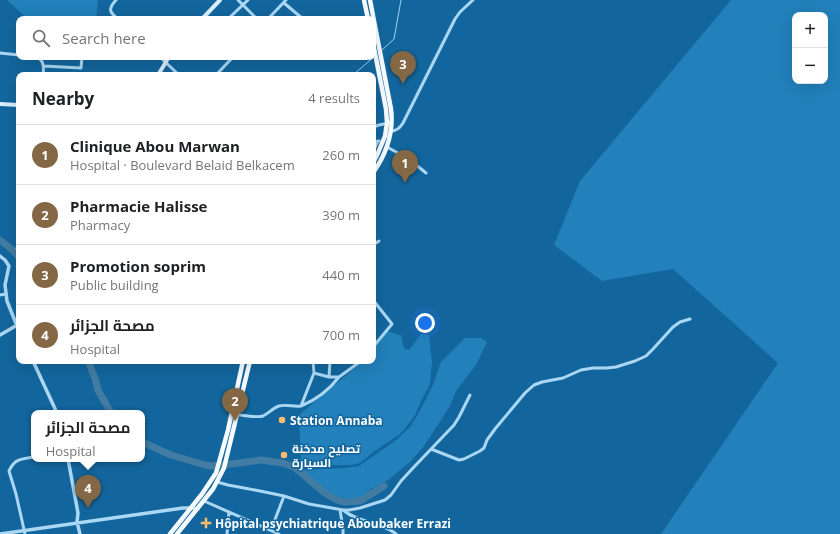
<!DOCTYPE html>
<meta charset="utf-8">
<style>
body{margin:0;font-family:"Open Sans",Cairo,sans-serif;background:#f6f6f6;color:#202124}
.controls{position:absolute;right:12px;top:12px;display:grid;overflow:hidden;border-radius:8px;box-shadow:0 4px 16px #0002}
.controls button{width:36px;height:36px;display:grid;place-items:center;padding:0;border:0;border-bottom:1px solid #e0e0e0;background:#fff;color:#202124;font:20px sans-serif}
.you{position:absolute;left:425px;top:323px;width:14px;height:14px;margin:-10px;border:3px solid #fff;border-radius:50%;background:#1a73e8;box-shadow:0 0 0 6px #1a73e833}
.badge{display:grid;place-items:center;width:26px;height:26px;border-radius:50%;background:#846744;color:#fff;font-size:13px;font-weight:700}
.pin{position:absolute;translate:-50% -33px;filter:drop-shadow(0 1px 2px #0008)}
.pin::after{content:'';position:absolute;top:21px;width:14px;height:12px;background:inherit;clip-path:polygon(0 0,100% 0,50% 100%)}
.popup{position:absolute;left:31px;top:410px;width:114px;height:52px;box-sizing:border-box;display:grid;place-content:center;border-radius:8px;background:#fff;filter:drop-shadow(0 1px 3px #0005);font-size:13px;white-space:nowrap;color:#757577}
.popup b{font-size:15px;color:#202124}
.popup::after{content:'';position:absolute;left:50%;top:100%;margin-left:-8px;border:8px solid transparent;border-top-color:#fff}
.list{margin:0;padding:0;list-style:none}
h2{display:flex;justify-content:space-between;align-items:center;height:52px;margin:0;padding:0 16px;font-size:17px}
h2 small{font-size:13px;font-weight:400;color:#757577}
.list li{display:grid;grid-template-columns:26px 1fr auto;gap:12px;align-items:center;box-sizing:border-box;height:60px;padding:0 16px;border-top:1px solid #e0e0e0}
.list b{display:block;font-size:15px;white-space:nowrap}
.list p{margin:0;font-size:13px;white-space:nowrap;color:#757577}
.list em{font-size:13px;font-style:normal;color:#757577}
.icon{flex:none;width:22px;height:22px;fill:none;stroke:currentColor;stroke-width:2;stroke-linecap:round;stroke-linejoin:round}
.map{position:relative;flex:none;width:840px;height:534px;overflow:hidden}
.search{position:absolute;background:#fff;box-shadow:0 4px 16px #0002;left:16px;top:16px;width:360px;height:44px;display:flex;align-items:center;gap:10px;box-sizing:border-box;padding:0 14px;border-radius:8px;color:#757577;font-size:15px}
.panel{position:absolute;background:#fff;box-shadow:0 4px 16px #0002;left:16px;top:72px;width:360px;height:292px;border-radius:8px}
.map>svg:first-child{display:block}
.green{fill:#2280ba;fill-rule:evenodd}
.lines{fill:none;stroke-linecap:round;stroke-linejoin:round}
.stream{stroke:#9bd5f7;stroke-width:1}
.river{stroke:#427ca2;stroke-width:7}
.minor{stroke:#a9d7f4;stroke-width:3}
.tertiary{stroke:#a9d7f4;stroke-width:3.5}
.secondary{stroke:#d9eefd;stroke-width:4}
.primary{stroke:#f6fbff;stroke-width:4.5}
.poi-dot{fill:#ffbc6c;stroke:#13669d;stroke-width:1.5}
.labels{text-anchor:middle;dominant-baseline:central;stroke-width:3;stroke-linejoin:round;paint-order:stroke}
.poi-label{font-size:12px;font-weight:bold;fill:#fff;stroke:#13669d;text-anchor:start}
</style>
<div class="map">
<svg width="840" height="534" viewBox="0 0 840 534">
<rect width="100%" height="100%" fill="#13669d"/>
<!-- green -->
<path class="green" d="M7,0H98L96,19H28Z
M731,0H840V534H661L778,363L673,269L602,281L554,245L580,181ZM795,15H825V81H795Z
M386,331L401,335L404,349L409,350L421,334L429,335L432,363L431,371L430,384L421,401L415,415L407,426L400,434L376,450L360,463L351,465H301L299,415L363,361H373V348Z
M465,338H481L487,342L476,365L456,391L450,406L424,446L411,461L388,480L371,489L361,498L356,500L341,498L326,492L299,470L344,468L359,466L395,441L411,426L422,407L433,385L441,362Z"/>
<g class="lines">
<!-- stream -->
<path class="stream" d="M381,51L394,39L401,0
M353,75L374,57
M6,244L19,250"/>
<!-- river -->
<path class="river" d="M0,240L9,247L19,257
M88,361L95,378L98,390L111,413
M142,442L171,455L205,465L211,466L231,464L261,460L282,463L294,467L325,493L337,500L344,502L360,501L384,486"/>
<!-- minor -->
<path class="minor" d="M116,0C108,9 109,12 118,19
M238,0L257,19
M284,3L303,19
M228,19L248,0
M268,19L286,0
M0,53L19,55
M38,57C44,62 44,67 43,75
M160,57L179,75
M44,66L81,68L82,57
M216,75L233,57
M373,127L379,125L389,123
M391,131C397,131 400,128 403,123L455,19L460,12L473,0
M373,142L379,141
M387,147L409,159L426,173
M373,152L378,141
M373,245L379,241
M0,295L6,294
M373,300L392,324L373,347
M224,361H225
M313,361L314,373
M329,377L330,361
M301,406C316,400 329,390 339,377
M235,414C241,415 258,418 263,416C269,413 273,408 279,406C286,404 294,407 301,406L314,373L329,377H339L361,361
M431,449L459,460L464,459L480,451L484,448L487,440L495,429L525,393L534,385L542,382L563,378L581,370L593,368H607L616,367L635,361L646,356L653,349L673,327L680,322L690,319
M217,482L228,485L260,491L284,496L309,504L343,510H349L360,508L385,500L391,495L401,481L413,468L454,425L459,417L470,395
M204,501L279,534
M340,510L343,528V534
M343,510C358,523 382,522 396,534
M271,530L284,496
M25,534L16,494L9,471C15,458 22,459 34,457
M227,534L229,512"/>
<!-- tertiary -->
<path class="tertiary" d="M0,256L5,260L9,266L5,285L7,301L19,331
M0,335L19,324
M33,361L57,413
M68,459L78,513L77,522L80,534
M0,534L183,508H192L198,509"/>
<!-- secondary -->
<path class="secondary" d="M202,19L220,0
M158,75L169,57
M0,104L19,105"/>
<!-- primary -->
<path class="primary" d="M364,0L368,19
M370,0L391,109C394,133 387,153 373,173
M373,43L386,109L387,123L385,136L378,153L373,163
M170,534L202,494L216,473L228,430L243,361
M177,534L213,489L224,468L250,361"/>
</g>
<!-- markers -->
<g class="poi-dot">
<circle cx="282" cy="420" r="4"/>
<circle cx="284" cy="455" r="4"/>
<path d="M204 517h4v4h4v4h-4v4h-4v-4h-4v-4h4z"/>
</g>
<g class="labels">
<!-- poi labels -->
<g class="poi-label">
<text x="290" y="420">Station Annaba</text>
<text x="292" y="448">تصليح مدخنة<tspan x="292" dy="14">السيارة</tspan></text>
<text x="215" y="523">Hôpital psychiatrique Aboubaker Errazi</text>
</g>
</g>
</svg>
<div class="controls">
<button>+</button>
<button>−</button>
</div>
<div class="you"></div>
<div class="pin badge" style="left:405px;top:183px">1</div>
<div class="pin badge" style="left:235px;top:421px">2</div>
<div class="pin badge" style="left:403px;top:84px">3</div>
<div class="pin badge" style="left:88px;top:508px">4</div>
<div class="popup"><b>مصحة الجزائر</b>Hospital</div>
<div class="search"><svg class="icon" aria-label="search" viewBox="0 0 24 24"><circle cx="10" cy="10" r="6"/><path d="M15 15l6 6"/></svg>Search here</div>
<section class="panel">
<h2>Nearby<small>4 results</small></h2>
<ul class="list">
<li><span class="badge">1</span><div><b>Clinique Abou Marwan</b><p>Hospital · Boulevard Belaid Belkacem</p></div><em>260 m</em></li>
<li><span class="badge">2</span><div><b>Pharmacie Halisse</b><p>Pharmacy</p></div><em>390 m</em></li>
<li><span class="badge">3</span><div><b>Promotion soprim</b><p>Public building</p></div><em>440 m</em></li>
<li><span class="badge">4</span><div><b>مصحة الجزائر</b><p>Hospital</p></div><em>700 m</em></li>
</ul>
</section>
</div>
